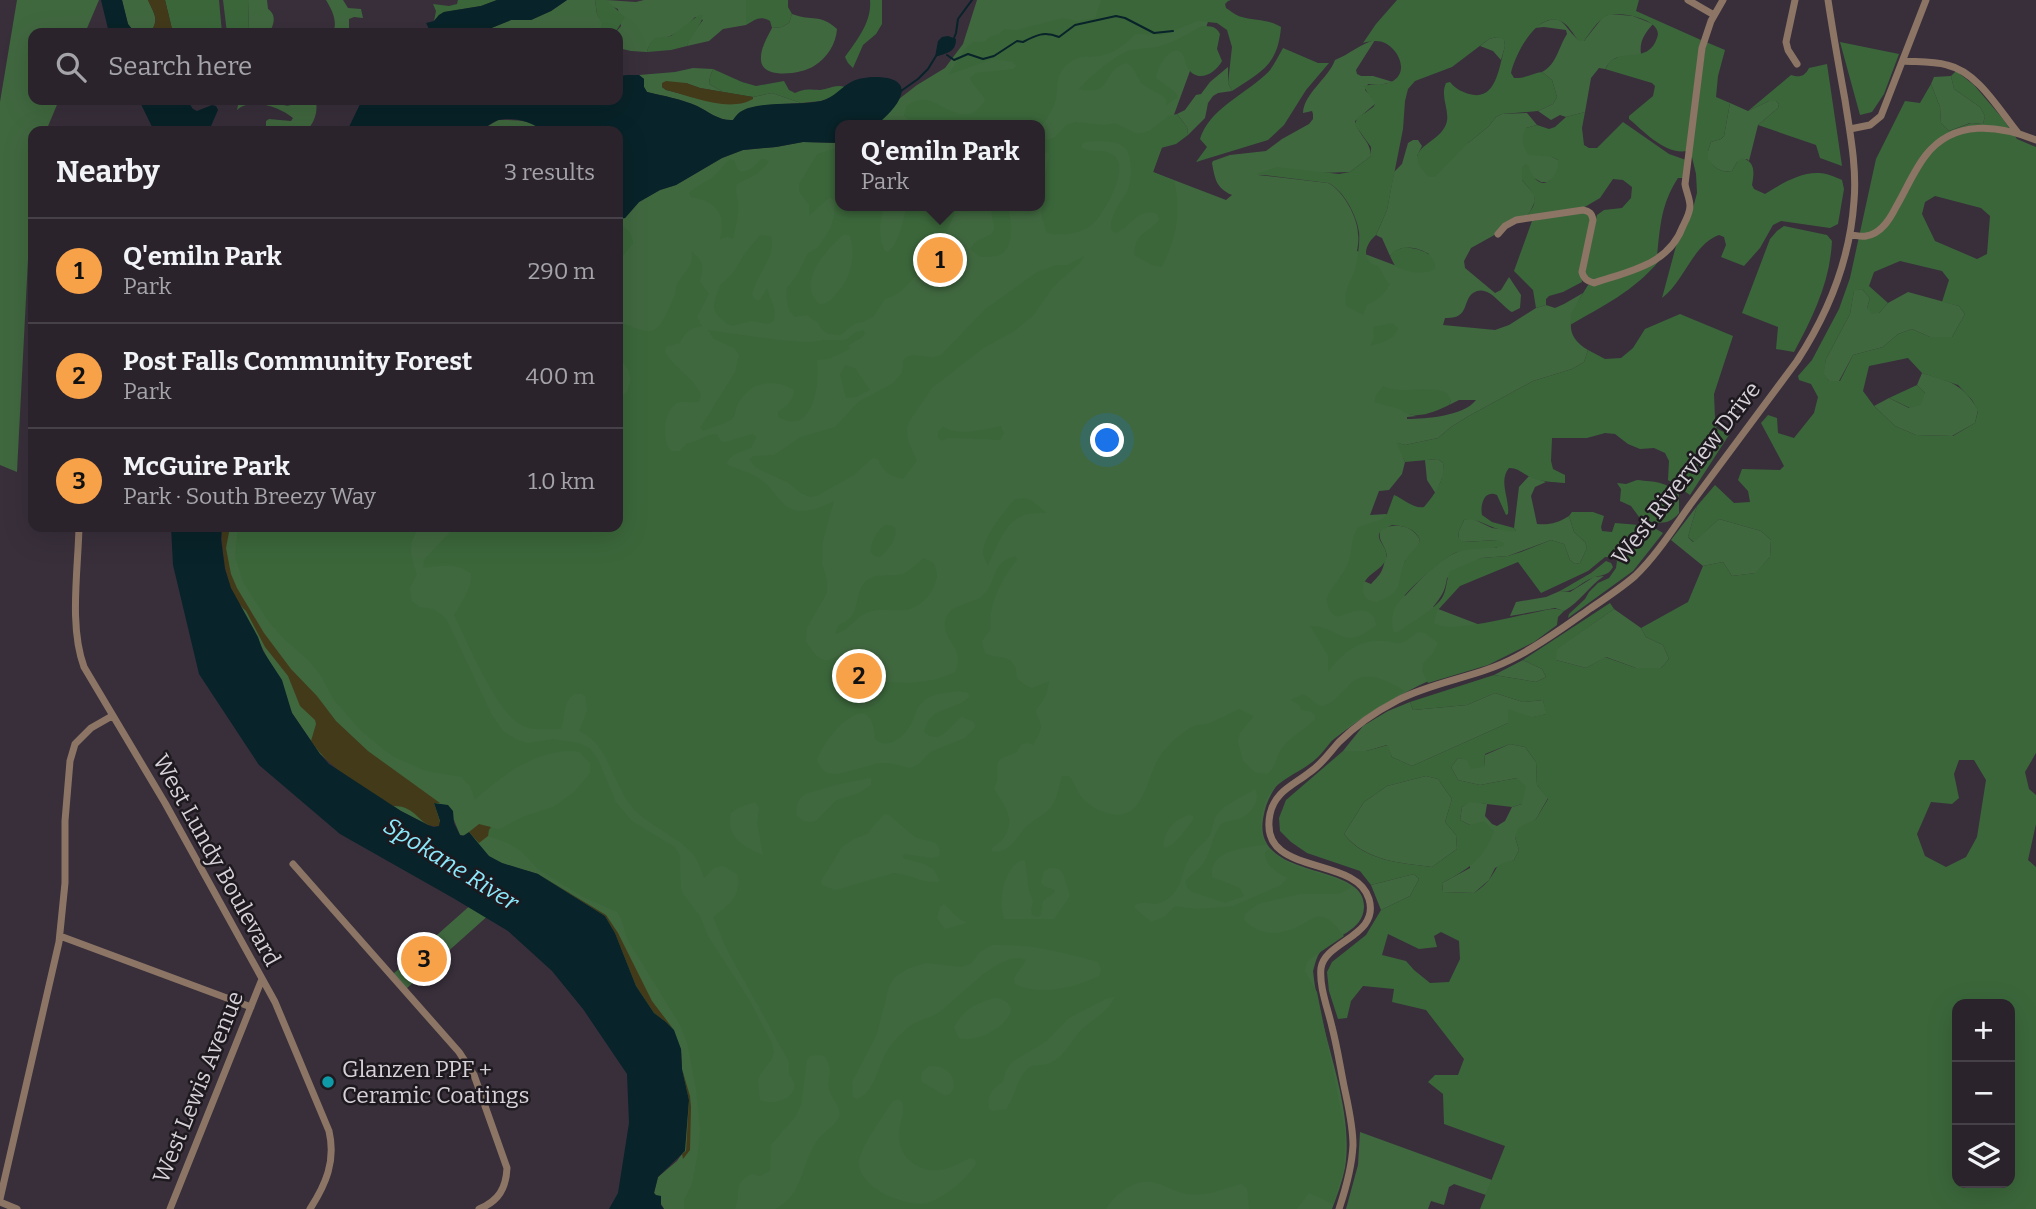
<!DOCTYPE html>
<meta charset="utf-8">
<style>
body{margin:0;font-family:Bitter,serif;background:#322b34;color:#f1f3f6}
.controls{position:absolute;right:21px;bottom:21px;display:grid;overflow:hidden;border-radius:14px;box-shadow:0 7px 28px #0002}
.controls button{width:63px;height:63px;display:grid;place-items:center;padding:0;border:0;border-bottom:2px solid #464048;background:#2a232c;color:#f1f3f6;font:35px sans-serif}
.you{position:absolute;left:1108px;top:441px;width:24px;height:24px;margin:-18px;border:5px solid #fff;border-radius:50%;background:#1a73e8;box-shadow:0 0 0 10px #1a73e833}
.badge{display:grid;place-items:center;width:46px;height:46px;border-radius:50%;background:#f7a149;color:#111;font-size:23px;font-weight:700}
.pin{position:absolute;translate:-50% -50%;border:4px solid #fff;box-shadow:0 2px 7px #0006}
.popup{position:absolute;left:835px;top:120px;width:210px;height:91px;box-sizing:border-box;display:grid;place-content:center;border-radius:14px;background:#2a232c;filter:drop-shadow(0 2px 5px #0005);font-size:23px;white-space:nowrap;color:#a5a4a9}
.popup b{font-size:26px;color:#f1f3f6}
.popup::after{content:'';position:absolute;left:50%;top:100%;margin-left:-14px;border:14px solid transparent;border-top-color:#2a232c}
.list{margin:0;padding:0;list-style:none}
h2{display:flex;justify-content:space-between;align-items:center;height:91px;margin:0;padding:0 28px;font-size:30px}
h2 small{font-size:23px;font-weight:400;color:#a5a4a9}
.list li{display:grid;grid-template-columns:46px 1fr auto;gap:21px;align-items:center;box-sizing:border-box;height:105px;padding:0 28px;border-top:2px solid #464048}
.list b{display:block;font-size:26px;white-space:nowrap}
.list p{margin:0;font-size:23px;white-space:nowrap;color:#a5a4a9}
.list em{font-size:23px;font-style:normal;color:#a5a4a9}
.icon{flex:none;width:38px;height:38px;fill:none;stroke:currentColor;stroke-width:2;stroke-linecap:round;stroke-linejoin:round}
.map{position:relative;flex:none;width:2036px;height:1209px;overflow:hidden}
.search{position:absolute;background:#2a232c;box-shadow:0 7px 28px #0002;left:28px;top:28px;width:595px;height:77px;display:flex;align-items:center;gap:18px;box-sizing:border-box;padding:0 24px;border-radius:14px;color:#a5a4a9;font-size:26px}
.panel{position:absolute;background:#2a232c;box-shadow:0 7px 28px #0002;left:28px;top:126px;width:595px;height:406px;border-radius:14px}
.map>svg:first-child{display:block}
.green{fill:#40683f;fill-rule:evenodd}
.forest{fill:#3b663a;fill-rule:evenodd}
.sand{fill:#433a1a}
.water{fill:#082329}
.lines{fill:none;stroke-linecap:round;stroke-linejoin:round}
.stream{stroke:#082329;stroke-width:2}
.minor{stroke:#8c7565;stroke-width:7}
.culture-dot{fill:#0f9aa8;stroke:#1d191e;stroke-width:2.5}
.labels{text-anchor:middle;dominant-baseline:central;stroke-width:5;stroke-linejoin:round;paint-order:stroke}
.street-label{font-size:23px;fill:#d6d0d8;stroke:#1d191e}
.poi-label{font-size:23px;fill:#d6d0d8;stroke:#1d191e;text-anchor:start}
.water-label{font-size:24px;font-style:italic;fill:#8be8fb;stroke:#1d191e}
</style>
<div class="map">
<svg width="2036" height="1209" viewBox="0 0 2036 1209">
<rect width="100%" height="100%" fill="#382f3b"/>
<!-- green -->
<path class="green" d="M17,0H99L85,33H33V100H59L46,131H33V163L17,472L0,465V102Z
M122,0H148C154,14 160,19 150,33H135L128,24Z
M248,0H267L268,9C277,15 274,25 269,33H249Z
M326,0H343L348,8L361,9L363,18L354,17L349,19V33H333C338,21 332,10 326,0Z
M567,0H595L597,14L603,23L600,33H479L511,20H531L551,11Z
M606,0L636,2L644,0H746V25L723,29L709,41L687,46L690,37L703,20L695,17C688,25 680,32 670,36C658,40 651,37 647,52L631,51L618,48V33H615L621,26L618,9L609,5Z
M977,0H1216L1153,172L1226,200L1232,195C1216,188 1215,179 1212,163L1213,161L1230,155L1266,151L1282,139L1309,124L1313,119V114L1312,111L1303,113C1304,93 1328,79 1335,60C1350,54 1360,44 1375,40L1356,70L1357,74L1361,76H1373L1393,82L1379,85L1368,84L1365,90L1375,100V104L1355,121C1358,135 1371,141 1371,156L1350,172L1258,175L1328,183C1343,190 1358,218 1358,234C1359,239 1358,245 1357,251L1410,271H1414L1429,254C1417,247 1401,243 1390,256L1382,238L1376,235L1387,210L1394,172L1402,164L1408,143L1413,140H1418L1422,146L1417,156L1468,143L1488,127L1496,117L1502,114L1527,113L1537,125L1526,128L1552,157L1558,160C1559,171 1557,176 1548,182H1541L1534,178L1522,180L1534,194L1535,201L1530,212L1525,218L1471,248L1464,261L1465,268L1495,293L1501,290L1509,277L1521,295L1520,308L1512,312C1500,305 1488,283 1473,293C1462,301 1470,319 1445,318L1443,325L1495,330L1509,325L1536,308L1546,305L1555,308L1564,304L1583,293C1571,315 1561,334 1588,350L1584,362L1572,369L1533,381L1467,417L1451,427L1438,438L1405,445L1398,443L1405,462L1402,474L1389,490L1379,491L1370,515L1387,514L1347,574L1371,584C1379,575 1381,575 1384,564C1385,557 1388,558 1386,552C1383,541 1377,540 1381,529C1396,523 1412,525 1420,540L1418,546L1405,561L1398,589L1405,596C1423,577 1442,554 1470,548C1479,547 1489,548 1497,548V540L1463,542L1458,539L1459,531L1464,520L1471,518L1492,528L1516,531L1514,528L1519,487L1529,476L1546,482L1535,487L1531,496L1537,524C1550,525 1558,523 1569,516L1574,532L1585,542L1587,548L1580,563L1575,564L1570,560L1564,544L1551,540L1508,556L1481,558L1447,578C1445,592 1441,597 1433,607L1522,641C1475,661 1428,678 1385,704C1347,726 1312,757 1277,785C1269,796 1265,806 1263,819C1253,882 1366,861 1364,907C1363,932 1334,935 1321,951C1316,957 1315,965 1313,971C1319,1033 1355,1106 1345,1168C1342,1182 1337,1196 1332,1209H664L654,1193L658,1177L677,1161L682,1154V1069L681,1049L538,874C522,869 504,866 490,857C478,849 475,835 460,835L454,820L428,825L401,811L356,783L320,754L292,713L270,663L231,588L222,527H618V219L625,218L639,202L660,190L676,185L722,158L743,150L776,147L803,142L840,143V206H1040V125H877L899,99L917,85L945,68L963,44ZM1451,400L1449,405L1459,400H1476C1464,416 1426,419 1407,419V417L1417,416L1409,414Z
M792,14C813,22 819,13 837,29C836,44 827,58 814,66C802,74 762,80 761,60C760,49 767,38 772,28L782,27L789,23Z
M1610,14L1633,16L1653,24C1645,33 1639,41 1641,54C1624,60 1617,50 1605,69L1599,68L1591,78L1585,112L1566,117L1560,115L1551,120L1538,111L1553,104L1557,97L1552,80L1542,72C1557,64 1558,48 1567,34L1566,30L1544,27L1534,28C1564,8 1561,26 1580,41H1584L1603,17Z
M1497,37L1504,39L1505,46L1501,60L1493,51L1480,46L1489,39Z
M1228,67V83L1232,91L1218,93L1213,96L1208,103L1205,118L1188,135L1187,127L1177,114L1185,110L1196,95L1201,94L1210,82Z
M693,68L713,69L710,77L709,84L723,92L700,88L686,83L662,87L666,90L705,100L753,99V97L772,93L801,103C778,105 749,102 733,120C719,121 709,112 697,106C681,99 664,96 647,92L644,87V79L639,75L675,72Z
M1951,76L1954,89L1980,107L1985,116L1983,124L1970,123L1949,131L1941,123L1940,107L1931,84L1934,77Z
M239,100H281L280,102C287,109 292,105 298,100H313L316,102C318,112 314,124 306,131H266V121L269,119L291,121L293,118C279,107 252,97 237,110Z
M1769,101H1776L1779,104L1778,108L1758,125L1749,161L1747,159L1737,162L1732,171C1720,173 1715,168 1707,159L1708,151L1711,142L1721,139L1724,136L1730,103L1748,111Z
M498,120C513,120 532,119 542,131H416L422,127L475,131L485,128Z
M1862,289L1870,298L1867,308L1879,313L1888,303L1908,292L1959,306L1965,314L1952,337H1930L1912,329L1898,334L1883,347L1853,355L1839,381H1829L1823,374L1826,359L1850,314L1854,290Z
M1922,373C1951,382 1962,383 1978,410L1975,423L1952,436L1916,435L1895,426L1874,406L1889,398L1909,408L1925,393L1917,385Z
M1438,459L1443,463L1444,473L1436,494L1427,480L1425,460Z
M1697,506L1688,537L1693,542L1719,519L1761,531L1771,540L1770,557L1756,573L1732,576L1723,562L1703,566L1671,540Z
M1604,576C1588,587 1580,602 1564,611L1555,608L1510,616L1516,602L1546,597L1560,591L1570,592L1594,577Z
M1614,609L1641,628L1646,637L1663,645L1669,659L1661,668H1636L1606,657L1586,668L1556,660V649Z
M1523,660L1542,669L1546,677L1536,682L1494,675Z
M1495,693L1523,702L1543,700L1547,714L1508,723L1412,766L1392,757L1387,745L1366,751H1343L1363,726L1388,711L1410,702L1413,710L1467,705Z
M1510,744L1525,747L1536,762L1537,785L1548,798L1536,819L1515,837L1519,850L1514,860L1495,868L1489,880L1474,893L1443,892L1442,883L1470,868V825L1460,820L1462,807L1470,801L1487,804L1485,816L1492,824L1497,826L1505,821L1512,807L1522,804L1517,778L1480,785L1458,780L1451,767L1458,758L1467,759L1484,767L1485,755Z
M1426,776L1438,779L1452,799L1445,822L1456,835L1457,849L1432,867C1401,863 1365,861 1344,834L1364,802L1387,786Z
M1414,874L1419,879L1410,896L1381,910L1371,885Z
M473,903L491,913L406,989L393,974Z
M1360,1132L1492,1180L1486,1195L1454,1184L1449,1187L1444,1205L1431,1201L1428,1209H1346L1358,1165Z"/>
<!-- forest -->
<path class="forest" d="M165,0H219L222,33H173Z
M223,0H248L249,33H227Z
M458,0H497L481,6L444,12L439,15L434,21L436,11L433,4L449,6L457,4Z
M595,0H606L625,17L615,33H600L602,23L597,14Z
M746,0H788V7L792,14L789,23L782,27L772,28L770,21C760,15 755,20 746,25Z
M870,0H882V24L876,34L863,45L853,68L848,63L845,57C857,40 872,22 870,0Z
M1101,0H1231L1228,1L1225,4L1226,8C1231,11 1236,16 1242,17C1255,21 1269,19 1281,27C1278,65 1261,72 1232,91L1228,83L1232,47L1227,30L1217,23L1198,21L1163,35L1136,34C1126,43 1117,52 1104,55C1091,59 1080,53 1068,64C1054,77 1059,84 1056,99C1054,110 1046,119 1040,128V125H911V122L904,116L906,106C912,103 919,98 927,100C947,105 968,130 985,100C981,91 972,86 970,78L975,73L1013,69L1016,66L1013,62L993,59L948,75C955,66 965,45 973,42C977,41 982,42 986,41L989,37L999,34L1004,29L1016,30L1063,18L1077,21L1095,18Z
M1397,0H1639L1636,11L1701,40L1687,151C1665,155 1645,132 1629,119V116L1653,96L1655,86L1652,83L1605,69C1608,65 1610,60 1616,58C1630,51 1649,61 1657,38C1665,19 1618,10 1606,16C1597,21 1590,33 1584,41H1579C1573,35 1569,24 1560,21C1537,11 1515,55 1511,73L1514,78C1524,79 1533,73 1542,72L1552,80L1557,97L1553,104L1538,111L1502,114L1496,117L1488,127L1468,143L1435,177H1429C1396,146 1442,146 1447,121C1449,108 1440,96 1446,83L1450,82C1456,89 1460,91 1469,94C1497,102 1499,66 1505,46L1504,40L1497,37L1489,39L1452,67L1415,81L1408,89L1405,101L1403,129L1387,210L1376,235C1369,241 1361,253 1370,262C1378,270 1374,260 1380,269C1384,275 1384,279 1390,284C1384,295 1378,300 1367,305L1363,315L1346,306C1343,286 1352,283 1356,265C1358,256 1360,241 1359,232C1357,216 1343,189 1328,183L1256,174L1277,167L1339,174L1350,172L1371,156V147L1355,125L1357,118C1385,100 1374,108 1364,86C1373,83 1382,86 1391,82C1413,72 1395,39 1374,41C1370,41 1366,42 1363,43L1376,24Z
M699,15H703C702,25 691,35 687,46L671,50L647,52L649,45L655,38L671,36Z
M1202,26C1211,26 1216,26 1220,34L1217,49L1222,61C1215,74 1197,84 1187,67C1185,62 1185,55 1180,52C1168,45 1157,70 1156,78L1174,91L1178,97L1166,105V100C1160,92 1152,91 1145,86C1137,81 1137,73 1131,66L1126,63C1099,72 1115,97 1079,89C1088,78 1117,53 1131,50C1141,48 1153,49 1163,45C1177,41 1190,32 1202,26Z
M1706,42L1725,50L1718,76L1716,97L1730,103L1724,136L1721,139L1711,142L1708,151V159C1715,168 1720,173 1732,171L1737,162L1742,158C1756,162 1754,173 1752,185L1754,189L1765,194C1781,184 1800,172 1819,173C1827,173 1835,177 1842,180L1844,189L1838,224L1830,228L1781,221L1773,225L1760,248L1744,266L1721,257L1726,245L1724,237L1719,235C1693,244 1684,282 1662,298L1676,246L1692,212L1697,193L1696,174L1691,153Z
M1840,42L1899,54L1884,94L1872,112L1860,115Z
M1283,48L1318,63H1329L1306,90L1284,125L1268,140L1196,162L1207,147L1200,139C1209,110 1243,95 1264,76C1273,69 1277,58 1283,48Z
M1827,64L1842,166L1820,158L1816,145L1758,125L1778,108L1779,104L1776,101H1769L1748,111L1791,75C1800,78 1805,76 1809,68Z
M713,69L742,82L756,86L784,81L789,90L795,93C807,88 809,90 820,90C830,89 835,84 845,87L832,97L821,101L801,103L772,93L753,97L723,92L709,84L710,77Z
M1956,71L1974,85L2003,119L2017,139L2036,147V753L2025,772L2029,789L2036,795V824L2028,860L2036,867V1209H1480L1505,1146L1444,1124L1443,1094L1428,1082L1435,1075H1458L1464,1059L1426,1010L1392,1002L1394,989L1363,986L1351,1001L1347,1018L1338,1019L1329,991L1327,972L1332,962L1366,935L1381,910L1410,896L1419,879L1414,874L1371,885L1360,871L1307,853L1291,842L1280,831L1279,818L1286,800L1343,751H1366L1388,745L1392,757L1412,766L1508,723V709L1532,717L1546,714L1543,700L1523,702L1495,693L1467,705L1413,710L1410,702L1494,675L1536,682L1546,677L1542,669L1523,660L1610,603L1614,609L1557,649L1556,660L1586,668L1605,657L1636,668H1661L1669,659L1663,645L1646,637L1641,628L1688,602L1703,566L1723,562L1732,576L1755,573L1770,557L1771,540L1761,531L1719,519L1694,542L1688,537L1697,506L1715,485L1734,503L1750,502L1748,491L1738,480L1742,469L1780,470L1784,466L1761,423L1768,415L1777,418L1778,433L1794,438L1814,413L1818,397L1811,384L1799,380L1798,376L1812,360L1839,309L1850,278L1876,159L1905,101L1920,103L1931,84L1940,107L1941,123L1949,131L1971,123L1983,124L1985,116L1980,107L1954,89L1951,76ZM1935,196L1981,208L1990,216L1987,254L1977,259L1935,241L1922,214L1925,202ZM1900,261L1942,271L1949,280L1942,302L1959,306L1965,314L1952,337H1930L1912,329L1898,334L1883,347L1853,355L1840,381H1829L1824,374L1826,359L1850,314L1854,291L1862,289L1870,298L1867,308L1872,314L1879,313L1888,303L1869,286L1874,272ZM1908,358L1922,373L1958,385L1972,400L1978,411L1975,423L1953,436L1916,435L1895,426L1874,406L1863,391L1869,366ZM1510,744L1525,747L1536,762L1537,785L1548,799L1536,819L1518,828L1515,837L1519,850L1514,860C1493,864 1499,868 1488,881C1484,886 1479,889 1474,893L1443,892L1442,883C1467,870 1485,859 1494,831L1484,821L1470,825L1460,820L1462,807L1470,802L1512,807L1522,804L1526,786L1517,778L1480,785L1458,780L1451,767L1458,758L1467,760L1471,769L1484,767L1485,754ZM1959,760H1974L1986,780L1977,837L1966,857L1946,867L1925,856L1917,834L1931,802L1952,804L1959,798L1954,774ZM1426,776L1438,779L1452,799L1445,822L1456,835L1457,849L1432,867C1401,863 1364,861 1344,834L1364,802L1387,786ZM1441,932L1459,941L1460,959L1449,982L1430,983L1414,970L1406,961L1382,955L1388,934L1419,949L1437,947L1434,936ZM1957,1004H2010V1183H1957Z
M1585,112L1582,128L1584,145L1589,148H1597L1623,122L1669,154L1686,160L1684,178H1678C1661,204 1660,227 1657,257L1648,263L1594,280H1589L1585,271L1597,215L1604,210L1622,208L1631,198L1632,187L1623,180L1613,179L1600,198L1583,208L1525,218C1540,200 1536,196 1522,180V167L1525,164L1528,165C1530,169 1531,173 1533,176C1545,193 1559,175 1558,160L1552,157L1528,155C1523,146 1520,138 1526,128L1537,125L1549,129L1555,127L1566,117Z
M1177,114L1187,127L1188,135L1176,144L1161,148L1153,172L1174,181C1182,211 1176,239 1162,267L1152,265L1134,255C1135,232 1147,234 1159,220L1157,214C1137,207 1132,228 1115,233L1111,230C1109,214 1122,202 1128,189C1131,180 1131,170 1130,161C1129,138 1102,141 1085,142L1082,144V148C1093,154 1108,146 1117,159C1127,173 1104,213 1093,224C1084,233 1057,238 1046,232L1041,213L1045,198L1044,179L1049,155L1048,152L1040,155V138L1048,140L1055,137L1066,125L1075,122L1106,125L1115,123L1136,133H1142L1149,131L1168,116Z
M840,147V206H884C880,220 878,237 885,251L888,252C901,241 901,221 908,206H957C953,215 950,228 943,236C930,254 908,295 885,299L874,316L863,322L854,324L841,335L828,334L822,330L818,323L807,315L795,317C786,310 787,300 786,289L797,275L808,253L818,247L830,229L834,216L835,201L830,197L809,216V205L799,192V184L817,154ZM844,234L850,236C856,257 851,277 837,293C831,300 828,304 819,304C796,282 826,250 844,234Z
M731,159L734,160L738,170L742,172L751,169L761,159H766L769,162L757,174L737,184C735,191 737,195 738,202C739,215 736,226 733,239L728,237L720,239C727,213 715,201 691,197L689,193C696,185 706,183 714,176C721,171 723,163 731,159Z
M995,206H1008C1011,221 1016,251 997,256C991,257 985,257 980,257L970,249C983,228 1001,245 991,213Z
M1583,211L1591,215L1581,272L1582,282L1563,292L1549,296L1546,299V305L1536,308L1533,290L1514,271L1532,221Z
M618,223C627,228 631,232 633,243L618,262Z
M1784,226L1827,235L1832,241C1830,282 1813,317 1794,352L1776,349L1778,327L1742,313L1770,239L1777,231Z
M760,235L771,236C777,257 756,274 752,295L756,300H760L767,288L775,311L774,321L768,324L751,321L732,326L727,324L717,315L714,309V302L720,285L732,274L745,253Z
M1405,247C1419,249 1436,252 1435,269C1424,276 1406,272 1395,266L1390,256L1394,251Z
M691,251C703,261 705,266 700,281L709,294L697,317L702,326C690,328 684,333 680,343L666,347L665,352C675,368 694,378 701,395L699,402C692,403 682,400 676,404C663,412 662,441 671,451H680L687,443C699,442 706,433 717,434L721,441L725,442L752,434L757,437L751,448C742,452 729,454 727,464C738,470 754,473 763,481C771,487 775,495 782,502C796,518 818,509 834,501L823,541L822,563L827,580V593L807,628L806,642C829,676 828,651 853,655C859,665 862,677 859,689C857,696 855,698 857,705L861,707L876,703L881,696L880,681C909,684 928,684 955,672C966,647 942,641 945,622C948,602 972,606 983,595C999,581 988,563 1016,556L1017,560C1002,579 988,604 991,629L982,641L985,653C994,658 1005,655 1012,662C1022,674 1008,677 1032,688L1049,681C1048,694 1044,700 1036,710C1036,716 1040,719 1041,725C1042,732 1036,739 1033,745L1028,743L1022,744L1016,753C984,762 1005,767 994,789C1004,804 1018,821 1002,840C997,845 993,845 991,851C1011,855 1017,834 1029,824C1038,817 1049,813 1054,802C1058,795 1059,784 1062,776H1069C1075,783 1077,792 1083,799C1089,806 1102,812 1111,814C1145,821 1146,775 1161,754C1169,745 1182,731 1194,726C1199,724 1204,725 1209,723C1219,720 1229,713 1239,709L1254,716L1240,733L1238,741L1243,761L1255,772L1267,774C1277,767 1276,754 1284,745C1293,735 1306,729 1315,719V715L1311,712L1302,710L1298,704L1290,700L1303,694C1308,696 1319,706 1321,706C1326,706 1333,701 1336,698C1342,693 1347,687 1352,682C1369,669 1389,682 1405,691C1383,704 1360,716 1340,733C1332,739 1326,749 1318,757C1296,778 1269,778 1262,813C1260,825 1260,834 1266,845C1247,847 1208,850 1212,877L1240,888L1244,896L1225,903L1192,892L1187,888L1185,882C1190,874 1199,870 1204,862C1211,851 1212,837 1219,827C1223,820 1232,821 1239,819C1251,815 1261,801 1255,789C1244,796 1221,806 1215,818C1212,825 1213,832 1208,838C1201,846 1191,853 1187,863C1181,876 1182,887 1170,897C1156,910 1147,899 1135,905V908L1151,922L1164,917L1175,906L1197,909L1233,906L1281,885L1287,878C1276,872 1265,866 1265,852L1269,849C1296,874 1323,869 1352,887L1339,894H1300L1258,904L1245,914L1244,920C1259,935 1278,936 1297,927C1305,924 1314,914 1323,917C1332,919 1338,929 1344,936L1310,959L1307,963L1305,971L1317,992L1345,1131L1344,1168L1333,1204L1309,1193L1297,1209H1249L1247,1188L1241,1184C1223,1189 1206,1197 1187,1194C1175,1193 1163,1183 1151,1182C1133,1179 1115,1195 1106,1209H775C804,1195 800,1165 817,1141C822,1133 835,1126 839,1117C842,1109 832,1099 830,1092C824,1076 837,1074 824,1056L817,1055L810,1056L807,1060L801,1105L796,1116L771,1145L770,1171L760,1176L751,1174C730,1187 743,1191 735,1209H684V1200L692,1184L698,1152L700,1129L696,1089L687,1043L680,1025L627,939L621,918L617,912L583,897L539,870L522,852L508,843L488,836L489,830L491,827L500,829L522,817L553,807L574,792L590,773V763L579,752C542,746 501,775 475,800L470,786L461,777L426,771L392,756L361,731L333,699L321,676L308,660L283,638L268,621L243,582L235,556L238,527H618V397L620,398L627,392L631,379L628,369L618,356V321C656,338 657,335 673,299C676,294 675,289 677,284C684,271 695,266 691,251ZM433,527L450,532L424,560L423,568C440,566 457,562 471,574C472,589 461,602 454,615C467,641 497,715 523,726C534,731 549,729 561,729C566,715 562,704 574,694H582L585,696L587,711L579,731C607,743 612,779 628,802C644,825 674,833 693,854C698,860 701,870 704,878L714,868L723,866L738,875C740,899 730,903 713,917L726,948L789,1062V1075C807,1093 776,1108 760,1100L758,1081L760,1075L772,1059L774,1052L772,1043L750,1001L708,936L700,916L684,895L681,888L680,855L675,847L632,821L616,802L598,759L590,748L579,743L553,739L528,743L518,740L503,731L492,715L446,618L434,609L420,607L412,601L410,588L417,574C411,557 407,547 417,531ZM958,691L968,693L969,697C953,713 930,704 924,732C940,747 950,725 962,717L974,722L975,727L965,738L930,752L919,764L910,768L890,763H879L838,774L827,773L822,769L817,760C825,736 872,682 875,739C886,750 900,740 908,729C915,720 915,707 925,700C933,693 949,693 958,691ZM871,778V785L859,793L836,800L817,820L812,822L804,821L797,816C796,807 797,800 805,794L840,784ZM755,802L759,808L757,823L763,855C743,846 726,838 731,813L738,808ZM884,814L889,815L916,838L936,843L940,850L939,856L932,858L905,854L903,855V858C918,863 934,863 939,880L937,882C921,883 908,873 893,873L836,890L822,885L821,881L842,847L854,839L867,834ZM1189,815L1193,816V820C1185,829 1177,844 1165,848L1163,845C1166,829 1173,820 1189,815ZM1022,860L1025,861L1029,891L1033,901L1031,909L1032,915L1037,917L1041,915L1043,901L1055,892V890L1044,886L1041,883L1044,871L1050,868L1059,869L1063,874L1070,896L1054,919H1004C998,901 1003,869 1022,860ZM944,904L958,918L967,923L945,929L937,918L940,907ZM992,945C1033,944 1059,952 1098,962L1101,970L1099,976C1074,988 1041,996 1015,984L1014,978L1026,960C1001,947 955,1003 936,1014C929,1018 922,1019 915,1023C906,1027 894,1041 888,1049C878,1064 875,1093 857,1099L853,1097L852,1082L877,1034L889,987L895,977L907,969L926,963L961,967L971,964L980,952ZM1114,997C1109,1013 1091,1019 1080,1031C1071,1041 1064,1057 1050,1063C1041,1067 1032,1062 1025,1071C1016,1082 1015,1097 1006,1109L992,1111L989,1108C988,1094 991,1089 1003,1082L1006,1070L1012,1062L1047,1041L1069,1018L1106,999ZM995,998C1037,1005 985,1046 959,1038L954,1027C964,1009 976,1003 995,998ZM929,1066C944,1066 954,1071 954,1088L950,1094L944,1095L921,1081L922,1072ZM898,1099L902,1102C905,1116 899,1122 899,1135C898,1156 918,1173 939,1170C950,1169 960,1163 970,1158L975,1160L976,1164C967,1178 943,1200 926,1203C905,1207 858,1188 859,1162C860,1147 884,1115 893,1101Z
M1084,256L1081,262L1053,287L1033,316L1013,332L985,347L932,388L911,419L907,428L908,440L917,461L903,479C890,476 882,472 878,459L873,458L854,475L817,496L810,497L802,494L787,482L760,470L754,466L749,459L754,456L774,455L800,437L835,427L858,402L893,383L902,373L903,360L906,357L913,355L933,357L941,355L985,309L1037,272L1056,265H1067Z
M1659,261C1634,291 1603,306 1570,325L1571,313L1588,285Z
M1680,314L1733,336L1714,394L1715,418L1719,420L1716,428L1729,435L1690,495L1668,480L1669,461L1665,453L1654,448L1640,449L1628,444L1615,434L1605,433L1587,438H1552L1551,461L1553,469L1565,475V483C1553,482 1541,482 1530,477C1522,473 1518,468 1509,468C1498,481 1510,499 1508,514L1506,515L1497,495C1484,489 1480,505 1482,515L1492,522L1514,528L1516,531C1496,534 1479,516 1464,520L1459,531L1458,538L1463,542L1498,540L1504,543V546C1487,551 1473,546 1455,553C1441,559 1399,597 1394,610C1392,618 1391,625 1394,632H1398C1411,622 1434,610 1442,598C1447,590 1446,580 1450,571L1481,558L1508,556L1521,552L1551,540L1564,544L1570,560L1575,564L1580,563L1587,548L1585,542L1574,532L1569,516L1572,512H1593L1604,516L1601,527L1602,531L1612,532L1615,523L1651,526L1663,533L1633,571L1568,618L1569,614L1585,599L1589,592L1598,583L1609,578L1616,568L1617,561L1613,557H1605L1588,571L1541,593L1518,562L1460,586L1437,611L1434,623C1451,634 1515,616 1537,612C1546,610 1555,607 1564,611L1558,617L1557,625L1534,642L1488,665L1428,683L1422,671L1423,663L1432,654L1438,643L1425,633L1418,632C1412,636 1406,642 1399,643C1394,644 1389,641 1383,641C1360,639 1341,654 1328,672V656L1310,626C1342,626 1342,653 1376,625C1373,603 1352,611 1338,617C1330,614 1328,607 1326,599C1332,585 1344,575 1349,560C1353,547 1350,540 1358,527L1382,519L1387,514L1394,495C1404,499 1413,509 1424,507C1435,494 1445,481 1443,463L1438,459L1405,462L1396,442L1405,445L1438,438L1451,427L1467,417L1533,381L1572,369L1584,362L1588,350L1605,359L1621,358L1633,348L1645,329ZM1392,525C1404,526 1415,528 1420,540C1417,549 1409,553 1405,561C1396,579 1405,591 1381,600C1376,602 1377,603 1371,601C1366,599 1362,594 1363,588C1364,574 1382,571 1386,559C1390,543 1364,536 1392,525Z
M1392,323L1398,328C1395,340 1381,343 1370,346L1374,338L1373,327Z
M708,330L779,340L810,342L824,340H842L847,339L855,332L863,330L865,333L863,337L849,345L850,349L829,359L817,360C820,384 814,437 778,417V412C786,406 794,401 794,390C773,377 748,382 737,406C735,409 736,414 734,417C730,423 711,427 704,431L700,428L735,372L739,355L734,348L714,339Z
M845,365L855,368L870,390L857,397L846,398L840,375Z
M1917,385L1925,393L1921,405L1910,408L1889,398Z
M1383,386C1405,396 1425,383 1447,393L1451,400L1449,405C1436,411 1420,419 1406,413C1399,410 1404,410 1396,408C1389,406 1382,405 1374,402L1376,395Z
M943,426C955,437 987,429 1001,426L1004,433L1000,440L949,438L941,441L938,438V431Z
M1637,480C1656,482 1663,481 1679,493V513C1667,527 1659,522 1642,521L1631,506L1620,501L1621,489L1617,483L1626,484Z
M1024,498L1031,500L1047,513C1039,513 1031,513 1024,515C1004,523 996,548 988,566C986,562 984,558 983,555C981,539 1005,510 1015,499Z
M885,525H890L895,527C898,539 888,550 880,557L874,556L870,551C872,540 876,532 885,525Z
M924,558L934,563C935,567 937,570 937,574C937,590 921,608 906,610C895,611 883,608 872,611C856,615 850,631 835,634L838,625C863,617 852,596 865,582C874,572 891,577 902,574C910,571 917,563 924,558Z
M1606,561L1611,563L1613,567C1607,577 1602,574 1593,578C1580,582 1574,594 1560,591L1591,573Z"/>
<!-- sand -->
<path class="sand" d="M148,0H165L173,33H150C160,19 154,14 148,0Z
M666,81L686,83L700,88L753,97V99C729,113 691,96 666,90L662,87V83Z
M222,527H230L226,548L231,574L237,588L264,633L291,669L317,696L336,721L368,751L440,803H434L440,822L439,826C418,829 420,806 393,806C363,787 331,771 311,741L316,724L315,720L300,706L288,676L265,647L246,611C226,594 221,551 222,527Z
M479,824L491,827L489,830L488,836L479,843L469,832Z
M538,874L606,915L618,933L652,1001L674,1030L666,1022L654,1013L636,986L615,933L605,916Z
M682,1069L690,1096L691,1107L690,1150L683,1159L682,1154L686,1151L689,1100Z"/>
<!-- water -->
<path class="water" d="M101,0H122L128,24L135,33H109Z
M497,0H567L551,11L531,20H511L479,33H431L426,23L434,21L439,15L444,12L481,6Z
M948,36L956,39C956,53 946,53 935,57L938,41L942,37Z
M628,75H639L644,79V87L647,92C664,96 681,99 697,106C709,112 719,121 733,120C735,117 737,114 740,112C757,100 800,106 821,101C834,98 842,86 853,81C865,75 908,73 901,95C898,106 885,117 877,125H840V143L803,142L776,147L743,150L722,158L676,185L660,190L639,202L625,218L618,219V131H542C533,121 509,116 496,121C489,124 485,129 477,130C463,132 437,128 422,127L416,131H347L362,100H618V76Z
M139,100H187L193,109L197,111L212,105L216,106L218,110L211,126L216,131H154Z
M171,527H222L221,539L225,569L231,588L258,637L263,651L282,680L292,713L320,754L329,764L401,811L428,825L434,827L439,826L440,821L434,803L448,805L453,811L454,823L460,835L463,836L469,832L489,856L502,863L538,874L605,916L615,933L636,986L654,1013L666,1022L674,1030L681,1049L682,1069L689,1100L685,1151L658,1177L654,1193L656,1195L661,1196V1205L664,1209H609L618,1193L629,1123L627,1074L583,1009L552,971L508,931L453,898L340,834L259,765L199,674L173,565Z"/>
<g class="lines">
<!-- stream -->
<path class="stream" d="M954,38L956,33L958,19L972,0
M947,55L954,60L968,54L983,59L994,56L1017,41L1023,42C1036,35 1044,31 1059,37L1075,25L1116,16L1125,18L1154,33L1173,31
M901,91L918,79L928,69L936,56"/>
<!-- minor -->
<path class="minor" d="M1688,0L1714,15
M1795,0L1786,42L1788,50L1797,64
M1903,61C1917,62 1933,61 1947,65C1978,72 1999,110 2018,133
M1850,129L1870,125L1881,116L1926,0
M1498,234L1505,226L1516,220L1583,210C1589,211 1592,213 1593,220L1582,272C1584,279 1587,281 1594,283C1629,271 1669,265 1683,226C1686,220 1690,213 1690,206C1690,199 1686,191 1685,184L1702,48L1711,21L1723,0
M1850,235C1855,235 1861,237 1866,236C1881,234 1890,219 1896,207C1906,190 1914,170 1926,155C1954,119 1999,125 2036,140
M79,527C78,571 69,626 84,667L165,803L275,1002L329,1131C336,1161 326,1184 310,1209
M293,864L459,1052L474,1075L507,1168C506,1188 499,1201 479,1209
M60,936L251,1007
M0,1199L59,942L65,883V821L70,761L75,744L91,728L112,716
M0,1202L17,1209
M170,1209L262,979
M1339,1209C1346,1188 1352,1167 1353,1145C1353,1125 1348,1105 1344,1086C1340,1066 1337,1046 1332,1027C1328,1009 1319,987 1321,968C1325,941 1380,936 1369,899C1356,854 1257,878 1270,814C1275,791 1294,785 1310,772C1322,764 1330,752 1339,742C1356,725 1377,711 1398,700C1435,681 1479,677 1516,657C1543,643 1567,625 1591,608C1606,598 1621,588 1635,576C1656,556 1673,529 1690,505C1726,457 1761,409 1797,361C1829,312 1850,260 1854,201C1857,168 1850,133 1845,100C1839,67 1833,33 1828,0"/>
</g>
<!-- markers -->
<circle class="culture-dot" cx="328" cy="1082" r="7"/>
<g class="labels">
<!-- street labels -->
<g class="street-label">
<text transform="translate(1686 473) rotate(-52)">West Riverview Drive</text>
<text transform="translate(217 860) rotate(61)">West Lundy Boulevard</text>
<text transform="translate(198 1087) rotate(-68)">West Lewis Avenue</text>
</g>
<!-- poi labels -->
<g class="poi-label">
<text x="342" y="1069">Glanzen PPF +<tspan x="342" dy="26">Ceramic Coatings</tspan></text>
</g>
<!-- water labels -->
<g class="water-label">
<text transform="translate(451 864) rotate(32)">Spokane River</text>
</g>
</g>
</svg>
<div class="controls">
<button>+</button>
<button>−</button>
<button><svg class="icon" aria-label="layers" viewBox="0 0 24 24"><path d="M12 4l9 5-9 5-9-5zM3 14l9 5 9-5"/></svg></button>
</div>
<div class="you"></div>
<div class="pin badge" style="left:940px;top:260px">1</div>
<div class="popup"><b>Q'emiln Park</b>Park</div>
<div class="pin badge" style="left:859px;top:676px">2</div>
<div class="pin badge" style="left:424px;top:959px">3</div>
<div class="search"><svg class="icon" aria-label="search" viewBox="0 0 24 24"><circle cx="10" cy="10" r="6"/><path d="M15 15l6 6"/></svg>Search here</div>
<section class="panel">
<h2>Nearby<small>3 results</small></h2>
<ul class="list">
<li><span class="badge">1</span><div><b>Q'emiln Park</b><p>Park</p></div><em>290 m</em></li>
<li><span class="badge">2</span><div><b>Post Falls Community Forest</b><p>Park</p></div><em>400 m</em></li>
<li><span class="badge">3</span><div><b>McGuire Park</b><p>Park · South Breezy Way</p></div><em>1.0 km</em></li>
</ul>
</section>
</div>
